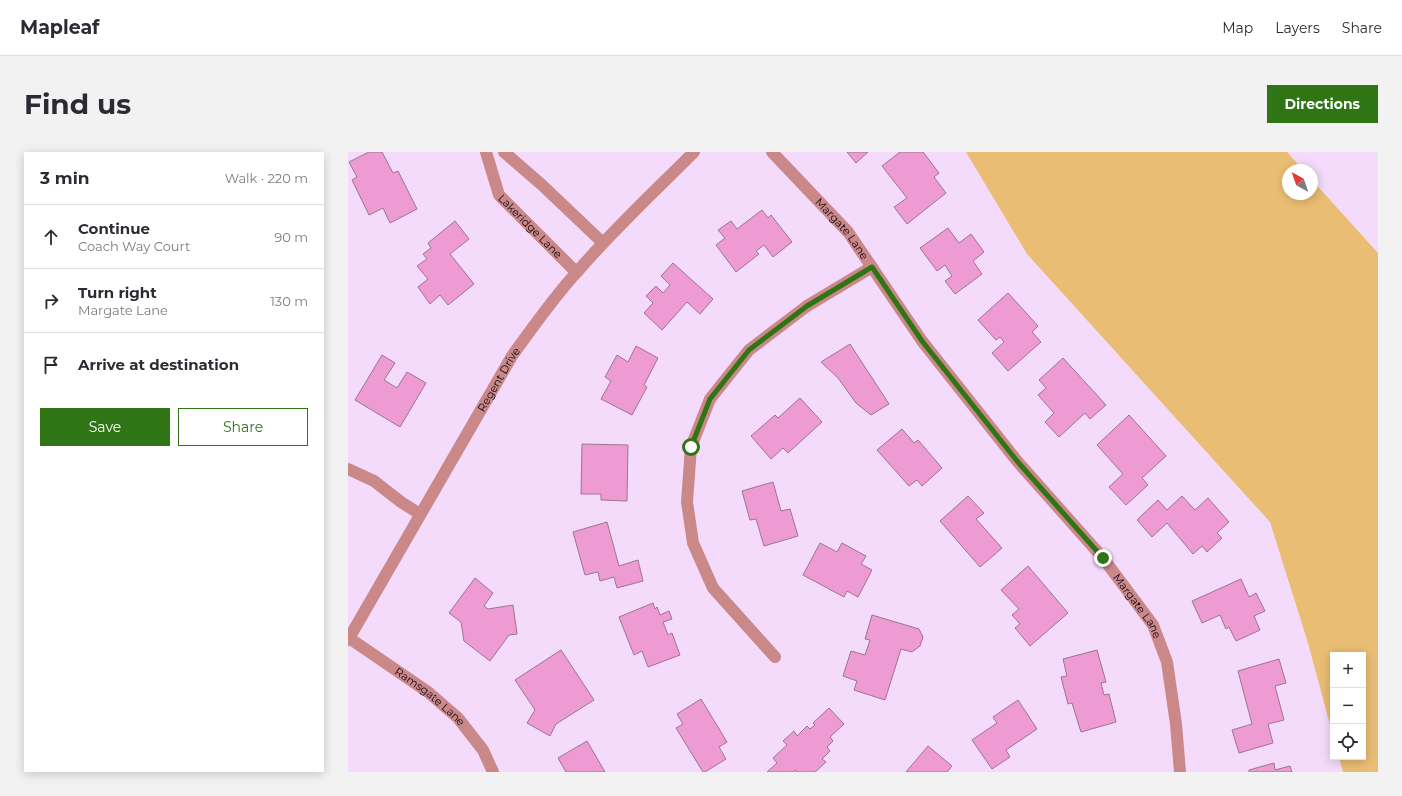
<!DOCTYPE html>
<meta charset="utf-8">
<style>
body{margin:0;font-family:Montserrat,sans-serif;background:#f2f2f3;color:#2b2b33}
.controls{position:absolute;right:12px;bottom:12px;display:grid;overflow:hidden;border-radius:0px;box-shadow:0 2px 10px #0003}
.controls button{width:36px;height:36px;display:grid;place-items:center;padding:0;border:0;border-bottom:1px solid #e1e1e2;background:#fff;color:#2b2b33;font:20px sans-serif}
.compass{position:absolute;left:934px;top:12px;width:36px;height:36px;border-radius:50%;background:#fff;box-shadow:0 2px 10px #0003;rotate:320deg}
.stop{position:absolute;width:12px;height:12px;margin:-9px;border:3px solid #307515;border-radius:50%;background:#fff}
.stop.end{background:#307515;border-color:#fff;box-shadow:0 1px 4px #0008}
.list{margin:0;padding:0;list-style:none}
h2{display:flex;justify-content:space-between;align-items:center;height:52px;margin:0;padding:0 16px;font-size:17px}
h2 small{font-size:13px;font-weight:400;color:#7c7c81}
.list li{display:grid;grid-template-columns:26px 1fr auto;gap:12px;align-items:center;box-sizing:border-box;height:64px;padding:0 16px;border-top:1px solid #e1e1e2}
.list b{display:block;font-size:15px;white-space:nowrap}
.list p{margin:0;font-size:13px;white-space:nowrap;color:#7c7c81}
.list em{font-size:13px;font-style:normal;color:#7c7c81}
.actions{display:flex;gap:8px;padding:12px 16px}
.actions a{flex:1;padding:9px 0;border:1px solid #307515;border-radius:0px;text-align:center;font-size:14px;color:#307515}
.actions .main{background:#307515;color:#fff}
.icon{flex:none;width:22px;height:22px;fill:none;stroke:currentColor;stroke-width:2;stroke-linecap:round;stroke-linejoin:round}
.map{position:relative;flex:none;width:1030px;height:620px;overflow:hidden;border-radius:0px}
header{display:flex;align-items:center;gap:24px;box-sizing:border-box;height:56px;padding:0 20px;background:#fff;border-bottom:1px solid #e1e1e2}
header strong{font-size:19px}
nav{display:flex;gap:22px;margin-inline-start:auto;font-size:14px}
.intro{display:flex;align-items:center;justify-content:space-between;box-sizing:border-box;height:96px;padding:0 24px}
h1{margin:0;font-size:28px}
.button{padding:10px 18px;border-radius:0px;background:#307515;color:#fff;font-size:14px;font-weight:700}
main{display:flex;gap:24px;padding:0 24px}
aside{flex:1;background:#fff;border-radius:0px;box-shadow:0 2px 10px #0003}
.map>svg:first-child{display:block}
.green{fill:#e9bd73}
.building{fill:#ee9bd4;stroke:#9d7490}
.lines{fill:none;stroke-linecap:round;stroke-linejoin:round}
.minor{stroke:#ca8888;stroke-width:12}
.route{stroke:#307515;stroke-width:5}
.labels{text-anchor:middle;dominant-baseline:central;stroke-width:3;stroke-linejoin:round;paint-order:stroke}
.street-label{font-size:11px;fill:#110714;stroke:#f4dbfb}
</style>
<header>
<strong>Mapleaf</strong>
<nav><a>Map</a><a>Layers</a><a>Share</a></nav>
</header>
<div class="intro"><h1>Find us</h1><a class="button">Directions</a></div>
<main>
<aside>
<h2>3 min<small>Walk · 220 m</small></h2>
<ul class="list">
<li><svg class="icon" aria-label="ahead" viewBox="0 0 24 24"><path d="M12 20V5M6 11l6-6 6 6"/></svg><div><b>Continue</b><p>Coach Way Court</p></div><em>90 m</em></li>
<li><svg class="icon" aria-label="right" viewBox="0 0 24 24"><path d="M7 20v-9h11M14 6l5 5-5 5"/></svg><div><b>Turn right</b><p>Margate Lane</p></div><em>130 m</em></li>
<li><svg class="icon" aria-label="arrive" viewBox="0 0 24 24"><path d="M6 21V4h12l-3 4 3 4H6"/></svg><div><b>Arrive at destination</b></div></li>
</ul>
<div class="actions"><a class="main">Save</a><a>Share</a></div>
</aside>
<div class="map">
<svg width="1030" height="620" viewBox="0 0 1030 620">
<rect width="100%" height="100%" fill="#f4dbfb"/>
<!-- green -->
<path class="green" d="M618,0H939L955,18H940V42H964V28L1030,101V620H995L991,605H1015V503H985V584L960,491L922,370L679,102Z"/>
<!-- building -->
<path class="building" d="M21,0H34L45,21L50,19L69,57L42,71L35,56L21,63L4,28L9,25L1,10Z
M499,0H520L508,11Z
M552,0H575L591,21L586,25L598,41L559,72L546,55L559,46L534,14Z
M414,58L420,66L423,63L444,90L425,105L416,93L408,99L411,102L388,120L368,93L377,86L370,78L383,69L389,77Z
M107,69L121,87L102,102L126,132L100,153L92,143L82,152L70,135L80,127L69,114L79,107L75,102L83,96L80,91Z
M600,76L611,91L623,82L636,100L625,109L634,122L607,142L597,129L604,124L597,113L589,119L572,96Z
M325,111L365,147L352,162L339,150L314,178L296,161L305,151L298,144L308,134L315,141L322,133L313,124Z
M660,141L690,174L684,180L693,190L660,219L644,201L656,190L652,185L648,188L630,168Z
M502,192L541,252L523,263L508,251L490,226L473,210Z
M288,194L310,206L296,233L299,235L284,263L253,247L263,229L257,225L269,203L280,210Z
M34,203L47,211L36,228L49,236L59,220L78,231L52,275L7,248Z
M715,206L758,253L742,267L737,261L711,285L697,270L706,261L690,243L698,236L691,228Z
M452,246L474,270L440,301L435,296L423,307L403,284L427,263L430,266Z
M781,263L818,304L794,326L800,333L778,353L761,335L775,322L749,293Z
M554,277L566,291L570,288L594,316L574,334L569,328L561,334L529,298Z
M234,292L280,293L279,349L253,348V342H233Z
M425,330L433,359L442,357L450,384L416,394L408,367L402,368L394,339Z
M620,344L636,361L628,367L654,396L632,415L592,369Z
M834,344L847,358L860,346L881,370L869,381L874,386L859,400L854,394L845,402L819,371L804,385L789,368L810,348L819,358Z
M259,370L271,414L290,408L295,429L269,436L266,425L252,429L250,420L237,423L225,380Z
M472,391L489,400L494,391L518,404L513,412L524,418L510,445L499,439L496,445L455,423Z
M680,414L720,461L682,494L667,476L672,472L664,463L671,457L653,438Z
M127,426L145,441L136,454L140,457L165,453L169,482L161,483L142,509L116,489L113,470L101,461Z
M893,427L901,445L908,441L917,459L906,464L912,478L888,489L881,475L878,477L872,463L854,471L844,449Z
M305,451L307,457L309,455L312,463L321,459L324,467L315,470L320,483L324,481L332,503L300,515L294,499L286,503L271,465Z
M524,463L571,477L575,485L572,494L564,500L553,497L537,548L506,538L509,529L495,524L503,499L517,503L522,488L517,487Z
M213,498L246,548L208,572L202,584L179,571L187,558L167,528Z
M749,498L758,530L753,531L756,543L761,542L768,570L733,580L724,551L720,552L713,525L719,524L715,507Z
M931,507L938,531L927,534L936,568L920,572L925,591L891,601L884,578L904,572L890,519Z
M353,547L379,590L371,595L378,607L357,620H355L328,576L335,572L329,562Z
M670,548L689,577L658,598L662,605L644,617L624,588L649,571L645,565Z
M481,556L496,572L482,585L485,589L479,595L482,599L474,607L478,610L467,620H448L447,618L445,620H419L429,611L425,606L439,593L435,589L446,579L449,584L459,574L462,577L467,573L465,571Z
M239,589L257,620H218L210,606Z
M580,594L604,614L599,620H558Z
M926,611L927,618L942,614L944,620H901V618Z"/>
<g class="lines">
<!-- minor -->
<g class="minor">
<path id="s1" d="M138,0L151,43L228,120"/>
<path d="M156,0L194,33L255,91"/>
<path id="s2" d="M424,0L500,80L574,189L669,309L755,406L805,473L819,510L828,572L832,620"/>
<path d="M0,317L26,329L53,350L72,362"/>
<path id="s3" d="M1,486L80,540L110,566L135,598L145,620"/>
<path id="s4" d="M0,488L164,204C185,175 205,146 229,120C265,78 307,39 346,0"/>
<path d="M427,505L365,436L345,391L339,350L343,295L362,247L401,198L459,154L524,115"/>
</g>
</g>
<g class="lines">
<!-- route -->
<path class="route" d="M343,295L362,247L401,198L459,154L524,115L574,189L669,309L755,406"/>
</g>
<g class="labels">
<!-- street labels -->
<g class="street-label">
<text stroke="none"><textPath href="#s1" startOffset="89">Lakeridge Lane</textPath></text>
<text stroke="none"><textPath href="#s2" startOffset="104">Margate Lane</textPath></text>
<text stroke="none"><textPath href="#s4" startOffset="301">Regent Drive</textPath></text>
<text stroke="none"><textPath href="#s2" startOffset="584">Margate Lane</textPath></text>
<text stroke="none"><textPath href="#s3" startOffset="100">Ramsgate Lane</textPath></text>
</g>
</g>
</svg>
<div class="controls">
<button>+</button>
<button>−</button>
<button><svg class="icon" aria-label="locate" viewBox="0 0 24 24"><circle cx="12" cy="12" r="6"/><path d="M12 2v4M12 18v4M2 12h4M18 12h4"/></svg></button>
</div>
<svg class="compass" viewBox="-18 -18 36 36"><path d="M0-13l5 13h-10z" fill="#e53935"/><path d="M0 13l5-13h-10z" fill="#7c7c81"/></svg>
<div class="stop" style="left:343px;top:295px"></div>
<div class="stop end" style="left:755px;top:406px"></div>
</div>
</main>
